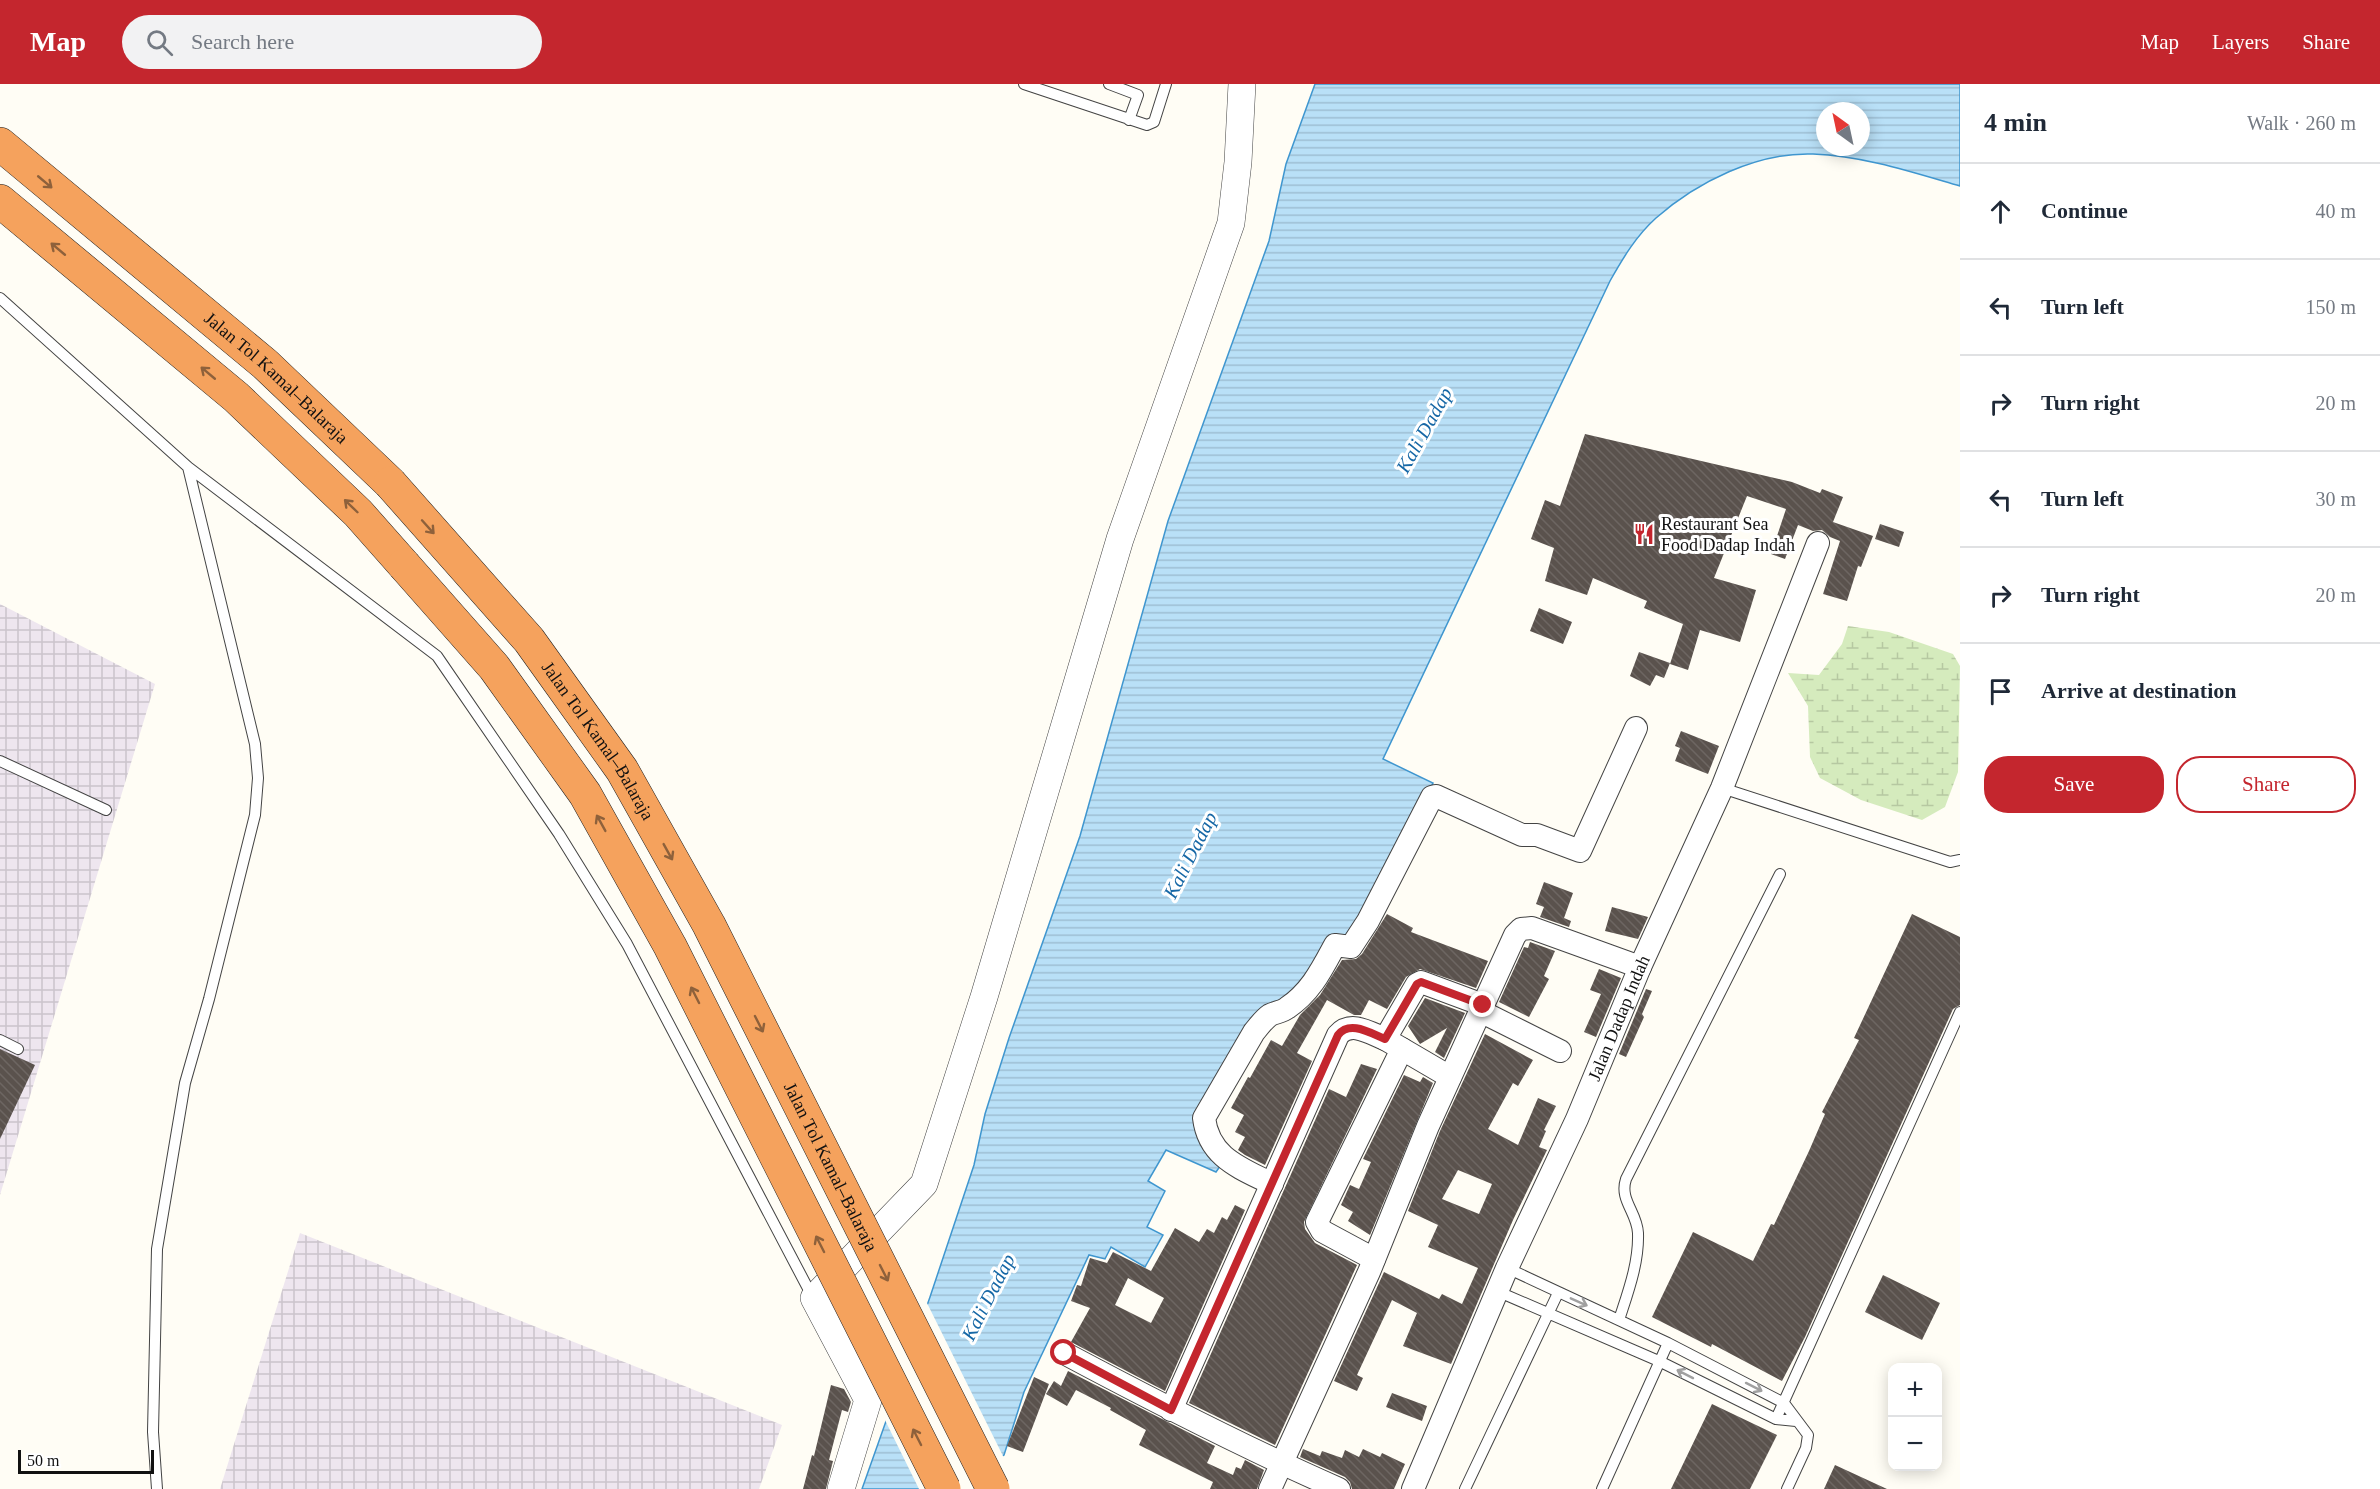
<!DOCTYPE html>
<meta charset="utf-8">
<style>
body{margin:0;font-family:"Times New Roman",serif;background:#f2f2f3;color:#1f2937}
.controls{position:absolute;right:18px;bottom:18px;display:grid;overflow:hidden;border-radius:12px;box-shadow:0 3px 15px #0003}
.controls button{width:54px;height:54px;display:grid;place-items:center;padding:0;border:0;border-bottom:2px solid #e0e1e3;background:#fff;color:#1f2937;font:30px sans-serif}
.compass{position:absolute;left:1816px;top:18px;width:54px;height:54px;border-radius:50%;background:#fff;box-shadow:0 3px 15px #0003;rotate:327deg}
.scale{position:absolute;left:18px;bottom:15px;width:136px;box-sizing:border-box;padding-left:6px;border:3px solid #111;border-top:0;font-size:16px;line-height:21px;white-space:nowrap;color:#111;-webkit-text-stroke:4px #fff;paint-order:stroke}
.stop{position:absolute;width:18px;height:18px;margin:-14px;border:4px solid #c4262e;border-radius:50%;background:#fff}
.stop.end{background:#c4262e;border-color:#fff;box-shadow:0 2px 6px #0008}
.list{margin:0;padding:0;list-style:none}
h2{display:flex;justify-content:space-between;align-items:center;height:78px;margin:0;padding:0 24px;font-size:26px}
h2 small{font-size:20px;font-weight:400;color:#747a83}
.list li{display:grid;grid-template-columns:39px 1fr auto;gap:18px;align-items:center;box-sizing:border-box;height:96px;padding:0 24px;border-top:2px solid #e0e1e3}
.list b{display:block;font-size:22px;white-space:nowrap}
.list em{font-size:20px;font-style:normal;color:#747a83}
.actions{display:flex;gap:12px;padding:18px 24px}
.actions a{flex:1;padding:14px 0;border:2px solid #c4262e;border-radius:24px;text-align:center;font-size:21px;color:#c4262e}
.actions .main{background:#c4262e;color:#fff}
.icon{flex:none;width:33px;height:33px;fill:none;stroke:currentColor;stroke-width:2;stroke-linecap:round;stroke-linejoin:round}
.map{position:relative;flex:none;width:1960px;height:1405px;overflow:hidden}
header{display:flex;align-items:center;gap:36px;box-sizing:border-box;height:84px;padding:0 30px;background:#c4262e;color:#fff}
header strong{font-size:28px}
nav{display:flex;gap:33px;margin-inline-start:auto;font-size:21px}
.search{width:420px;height:54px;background:#f2f2f3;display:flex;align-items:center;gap:15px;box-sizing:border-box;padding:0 21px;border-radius:33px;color:#747a83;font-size:22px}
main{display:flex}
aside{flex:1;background:#fff}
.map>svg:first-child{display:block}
.industrial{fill:url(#industrial-grid)}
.wetland{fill:url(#wetland-marsh)}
.water{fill:url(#water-rules);stroke:#3f96cf;stroke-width:1.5;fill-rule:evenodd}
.pier{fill:#fffdf5}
.building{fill:url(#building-back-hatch);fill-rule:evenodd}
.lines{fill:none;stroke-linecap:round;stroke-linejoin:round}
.service-casing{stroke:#444;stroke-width:12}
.minor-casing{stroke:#444;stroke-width:24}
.tertiary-casing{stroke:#444;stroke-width:28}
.motorway-casing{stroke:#222;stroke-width:34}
.service{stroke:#fff;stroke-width:10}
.minor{stroke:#fff;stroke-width:22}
.tertiary{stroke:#fff;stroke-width:27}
.motorway{stroke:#f5a25d;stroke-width:33}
.motorway-bridge-casing{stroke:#222;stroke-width:34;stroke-linecap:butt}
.motorway-bridge{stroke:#f5a25d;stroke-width:33}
.oneway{stroke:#8e613b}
.oneway2{stroke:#a0a0a0}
.route{stroke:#c4262e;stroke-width:8}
.labels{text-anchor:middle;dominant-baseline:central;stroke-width:6;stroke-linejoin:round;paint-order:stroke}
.street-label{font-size:18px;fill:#111;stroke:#fff}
.poi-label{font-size:18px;fill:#111;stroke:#fff;text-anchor:start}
.water-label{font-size:20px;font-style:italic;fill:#1768a6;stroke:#fff}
</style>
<header>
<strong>Map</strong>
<div class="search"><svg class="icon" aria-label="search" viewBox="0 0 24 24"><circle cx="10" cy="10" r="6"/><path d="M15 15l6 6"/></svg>Search here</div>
<nav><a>Map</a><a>Layers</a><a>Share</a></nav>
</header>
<main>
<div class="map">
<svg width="1960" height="1405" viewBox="0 0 1960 1405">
<defs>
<pattern id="industrial-grid" width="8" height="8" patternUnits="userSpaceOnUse" patternTransform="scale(1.5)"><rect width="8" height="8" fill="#eee6ef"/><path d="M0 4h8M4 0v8" fill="none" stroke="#cbc4cc"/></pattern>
<pattern id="wetland-marsh" width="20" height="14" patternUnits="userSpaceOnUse" patternTransform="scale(1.5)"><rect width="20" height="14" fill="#d5ebbd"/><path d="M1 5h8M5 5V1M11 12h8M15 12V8" fill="none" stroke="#b6c8a1"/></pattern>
<pattern id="water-rules" width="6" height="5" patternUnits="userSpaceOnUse" patternTransform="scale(1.5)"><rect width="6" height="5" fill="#b9e0f7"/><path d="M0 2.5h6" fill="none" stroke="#9ebfd3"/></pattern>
<pattern id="building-back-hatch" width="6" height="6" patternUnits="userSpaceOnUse" patternTransform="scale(1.5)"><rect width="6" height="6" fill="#5a524d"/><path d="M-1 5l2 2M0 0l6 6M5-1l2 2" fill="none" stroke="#6d6662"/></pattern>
</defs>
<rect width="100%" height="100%" fill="#fffdf5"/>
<!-- industrial -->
<path class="industrial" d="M0,520L155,600L0,1111Z
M300,1149L782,1341L759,1405H220Z"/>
<!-- wetland -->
<path class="wetland" d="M1848,542L1889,548L1953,570L1960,582L1958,688L1945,723L1922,736L1861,716L1820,694L1810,673L1808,622L1788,589L1819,591L1842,560Z"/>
<!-- water -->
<path class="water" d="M1315,0H1960V102C1912,88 1864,72 1813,70C1757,68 1697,98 1656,134C1636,152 1623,174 1610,197L1383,675L1433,699L1375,811L1346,851L1198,1031L1223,1078L1216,1088L1166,1066L1148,1097L1165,1107L1147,1143L1163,1151L1145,1183L1111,1163L1105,1175L1089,1171L1024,1308L1004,1371L974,1390L966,1405H862L930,1213L974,1081L985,1030L1009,954L1080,752L1168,437L1269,157L1286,80ZM1825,27H1861V63H1825Z"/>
<!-- pier -->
<path class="pier" d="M926,1217L1004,1374L976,1392L969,1405H919L884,1334Z"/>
<!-- building -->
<path class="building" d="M1585,350L1792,398L1820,409L1822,405L1843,413L1833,438L1873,452L1861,483L1858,482L1847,517L1823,510L1840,457L1830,453L1822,446L1813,447L1798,441L1785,475L1771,470L1786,425L1747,412L1714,494L1756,506L1740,558L1700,546L1688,586L1670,580L1683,540L1644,524L1647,517L1593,494L1587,511L1545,497L1554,464L1531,455L1545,416L1560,422Z
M1880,440L1904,448L1899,463L1875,455Z
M1539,524L1572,538L1563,560L1530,547Z
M1639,568L1670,579L1664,594L1656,591L1650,602L1630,592Z
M1681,647L1719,662L1708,690L1675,677L1680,664L1675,662Z
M1544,798L1573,809L1564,834L1571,837L1569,843L1540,833L1544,823L1536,820Z
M1612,823L1648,833L1638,855L1605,847Z
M1387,830L1413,844L1411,848L1488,877L1476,904L1420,885L1406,893L1387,925L1369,916L1361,931H1354L1327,916L1297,969L1312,977L1265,1081L1245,1071L1238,1066L1245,1053L1235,1048L1244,1031L1231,1024L1248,993L1250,994L1271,956L1282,962L1300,931L1320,911L1342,876L1356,875L1362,870Z
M1912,830L1960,853V921L1953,925L1805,1253L1782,1297L1712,1260L1711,1263L1652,1233L1693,1148L1753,1177L1771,1140L1774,1141L1809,1067L1825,1030L1822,1028L1859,956L1854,954Z
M1530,858L1555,867L1544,892L1549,895L1529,933L1499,918L1524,863L1528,864Z
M1599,885L1621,894L1596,953L1584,948L1601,910L1590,906Z
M1646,905L1652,907L1642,930L1644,933L1626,973L1619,970Z
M1425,914L1465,929L1444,974L1435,968L1447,944L1420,960L1408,942Z
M1485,950L1533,976L1518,1002L1513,999L1488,1045L1518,1061L1538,1014L1556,1022L1544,1046L1546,1047L1539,1063L1547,1066L1513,1136L1451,1280L1403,1262L1417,1229L1392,1216L1357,1291L1363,1294L1357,1307L1334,1297L1384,1188L1439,1215L1442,1210L1462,1220L1478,1184L1428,1163L1438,1141L1408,1127L1440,1047ZM1458,1086L1492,1100L1479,1130L1442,1115Z
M0,965L35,981L0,1055Z
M1361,980L1377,985L1304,1138L1305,1145L1315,1159L1357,1181L1275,1361L1189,1319L1329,1005L1346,1013Z
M1404,991L1420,998L1423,993L1433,999L1370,1151L1348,1137L1353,1128L1341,1121L1350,1101L1359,1105L1371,1078L1363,1075Z
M1235,1121L1245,1126L1165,1307L1071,1258L1090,1224L1071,1217L1077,1201L1081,1202L1090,1174L1107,1179L1113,1168L1151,1187L1175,1144L1199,1158L1207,1145L1214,1149L1222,1133L1227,1136ZM1128,1194L1164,1214L1151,1239L1115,1221Z
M1883,1191L1940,1219L1922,1256L1865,1228Z
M1068,1287L1215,1362L1207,1379L1233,1391L1236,1383L1241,1385L1245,1376L1264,1386L1257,1405H1210L1213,1398L1139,1361L1146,1346L1110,1326L1111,1324L1076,1306L1067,1322L1046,1310L1054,1297L1061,1302Z
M1034,1293L1049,1300L1023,1368L1007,1362Z
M831,1301L844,1305L851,1318L848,1328L842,1326L829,1376L833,1377L826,1405H803L812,1371L814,1372Z
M1392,1309L1427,1322L1422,1337L1386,1323Z
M1712,1320L1777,1351L1750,1405H1671Z
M1303,1365L1320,1372L1322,1367L1342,1374L1345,1366L1359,1373L1363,1365L1380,1373L1382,1369L1405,1380L1394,1405H1352L1350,1398L1345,1393L1300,1373Z
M1835,1381L1887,1405H1824Z"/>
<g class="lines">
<defs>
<path id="service" d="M1024,0L1147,41L1154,38L1166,0
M1109,0L1138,11L1129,36
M0,214L188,383L437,572L559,750L627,860L813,1214
M0,677L106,726
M1722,704L1950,778L1960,776
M0,956L18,965
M1507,1184L1668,1259L1784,1319L1808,1351L1806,1364L1787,1405
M1499,1208L1661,1278L1776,1335L1796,1337
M1619,1236C1628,1208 1639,1179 1638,1149C1637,1128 1619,1116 1626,1095L1780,790
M1776,1335L1960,928
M157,1405L153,1348L157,1165L185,999L209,915L255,731L258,694L255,660L188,383
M1465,1405L1558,1209
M1602,1405L1668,1259"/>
<g id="minor">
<path d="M1480,927L1560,967"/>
<path d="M1450,993L1385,955L1417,900L1421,898L1483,921"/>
<path d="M1272,1100C1241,1084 1209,1074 1204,1034L1254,948C1259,942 1264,935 1270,931C1276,928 1282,928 1287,924C1311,908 1322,885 1335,861L1351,863L1368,837L1432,713L1436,712L1522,751H1537L1580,767L1636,644"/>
<path d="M1374,1175L1322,1147L1317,1138L1402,965"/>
<path d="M1064,1269C1154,1317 1245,1364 1339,1405"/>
<path d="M1171,1326L1338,951C1351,936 1370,949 1385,955"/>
<path d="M1270,1405L1369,1188L1428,1042L1515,851L1521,845L1532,844L1640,883"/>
<path id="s1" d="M1413,1405L1507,1184L1577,1035L1640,883L1722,704L1818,459"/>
</g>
<path id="tertiary" d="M841,1405L868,1316L814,1214L924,1100L984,913L1120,455L1231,139L1238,78L1242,0"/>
<g id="motorway">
<path id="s2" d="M0,60L265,280L390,399"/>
<path d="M0,117L236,313L358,429L404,481"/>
</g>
</defs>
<!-- service casing -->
<use href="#service" class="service-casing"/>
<!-- minor casing -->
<use href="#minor" class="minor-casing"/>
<!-- tertiary casing -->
<use href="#tertiary" class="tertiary-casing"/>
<!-- motorway casing -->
<use href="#motorway" class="motorway-casing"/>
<!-- service -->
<use href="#service" class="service"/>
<!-- minor -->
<use href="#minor" class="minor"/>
<!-- tertiary -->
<use href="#tertiary" class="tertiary"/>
<!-- motorway -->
<use href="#motorway" class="motorway"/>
<defs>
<g id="motorway-bridge">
<path id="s3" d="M390,399L529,556L622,686L709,841L993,1405"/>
<path d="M404,481L494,583L585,710L670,862L944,1405"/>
</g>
</defs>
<!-- motorway-bridge casing -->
<use href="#motorway-bridge" class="motorway-bridge-casing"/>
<!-- motorway-bridge -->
<use href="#motorway-bridge" class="motorway-bridge"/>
</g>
<!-- one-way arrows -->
<defs><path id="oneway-shaft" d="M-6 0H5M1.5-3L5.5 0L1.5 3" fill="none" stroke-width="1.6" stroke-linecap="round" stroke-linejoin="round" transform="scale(1.5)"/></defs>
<g class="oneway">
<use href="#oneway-shaft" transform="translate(45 98) rotate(40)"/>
<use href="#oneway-shaft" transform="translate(58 165) rotate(-140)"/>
<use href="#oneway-shaft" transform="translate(208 289) rotate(-140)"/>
<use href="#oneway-shaft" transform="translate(351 422) rotate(-136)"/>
<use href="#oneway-shaft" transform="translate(428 443) rotate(48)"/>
<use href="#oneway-shaft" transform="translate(601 739) rotate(-119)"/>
<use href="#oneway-shaft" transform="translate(668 768) rotate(61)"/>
<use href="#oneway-shaft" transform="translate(695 911) rotate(-117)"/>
<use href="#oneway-shaft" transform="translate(759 940) rotate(63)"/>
<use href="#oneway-shaft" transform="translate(820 1160) rotate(-117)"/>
<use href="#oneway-shaft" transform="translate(884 1189) rotate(63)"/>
<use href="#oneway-shaft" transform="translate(917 1353) rotate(-117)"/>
</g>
<g class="oneway2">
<use href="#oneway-shaft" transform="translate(1579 1218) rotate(24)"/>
<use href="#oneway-shaft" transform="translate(1685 1290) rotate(-153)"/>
<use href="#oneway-shaft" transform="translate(1754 1303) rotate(27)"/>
</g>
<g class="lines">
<!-- route -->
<path class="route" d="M1064,1269L1171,1326L1338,951C1350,936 1370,949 1385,955L1417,900L1421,898L1483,921"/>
</g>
<!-- icons -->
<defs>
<symbol id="restaurant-bare" viewBox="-9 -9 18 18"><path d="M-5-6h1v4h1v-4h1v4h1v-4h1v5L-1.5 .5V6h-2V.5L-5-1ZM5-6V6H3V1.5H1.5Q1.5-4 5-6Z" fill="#c4262e" stroke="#fff" stroke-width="2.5" paint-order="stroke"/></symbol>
</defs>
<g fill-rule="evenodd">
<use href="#restaurant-bare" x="1629" y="435" width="30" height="30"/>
</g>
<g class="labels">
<!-- street labels -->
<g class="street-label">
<text stroke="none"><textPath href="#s2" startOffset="362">Jalan Tol Kamal–Balaraja</textPath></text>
<text stroke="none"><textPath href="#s3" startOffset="332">Jalan Tol Kamal–Balaraja</textPath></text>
<text stroke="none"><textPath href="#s1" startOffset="514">Jalan Dadap Indah</textPath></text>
<text stroke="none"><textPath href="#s3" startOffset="818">Jalan Tol Kamal–Balaraja</textPath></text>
</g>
<!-- poi labels -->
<g class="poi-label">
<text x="1661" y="440">Restaurant Sea<tspan x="1661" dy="21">Food Dadap Indah</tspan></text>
</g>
<!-- water labels -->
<g class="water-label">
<text transform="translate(1424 346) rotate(-61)">Kali Dadap</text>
<text transform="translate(1190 771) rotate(-63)">Kali Dadap</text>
<text transform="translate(988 1213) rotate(-63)">Kali Dadap</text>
</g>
</g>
</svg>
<div class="controls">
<button>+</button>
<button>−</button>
</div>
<svg class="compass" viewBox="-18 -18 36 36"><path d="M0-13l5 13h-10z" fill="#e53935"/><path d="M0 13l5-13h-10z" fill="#747a83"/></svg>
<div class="scale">50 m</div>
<div class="stop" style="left:1064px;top:1269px"></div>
<div class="stop end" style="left:1483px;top:921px"></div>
</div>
<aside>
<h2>4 min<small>Walk · 260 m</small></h2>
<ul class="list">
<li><svg class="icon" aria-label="ahead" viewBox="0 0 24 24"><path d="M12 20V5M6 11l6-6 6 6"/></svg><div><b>Continue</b></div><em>40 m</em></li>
<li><svg class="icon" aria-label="left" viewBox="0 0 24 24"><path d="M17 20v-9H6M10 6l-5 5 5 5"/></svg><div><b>Turn left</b></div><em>150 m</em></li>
<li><svg class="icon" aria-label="right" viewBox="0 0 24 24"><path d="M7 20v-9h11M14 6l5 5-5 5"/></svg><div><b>Turn right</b></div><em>20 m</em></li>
<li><svg class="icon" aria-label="left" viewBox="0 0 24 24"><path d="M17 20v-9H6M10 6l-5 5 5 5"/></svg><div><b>Turn left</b></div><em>30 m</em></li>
<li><svg class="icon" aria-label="right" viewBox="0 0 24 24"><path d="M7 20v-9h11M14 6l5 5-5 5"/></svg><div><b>Turn right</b></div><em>20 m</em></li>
<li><svg class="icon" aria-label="arrive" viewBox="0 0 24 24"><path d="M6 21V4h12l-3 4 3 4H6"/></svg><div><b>Arrive at destination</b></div></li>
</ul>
<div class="actions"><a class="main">Save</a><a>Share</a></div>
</aside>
</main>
